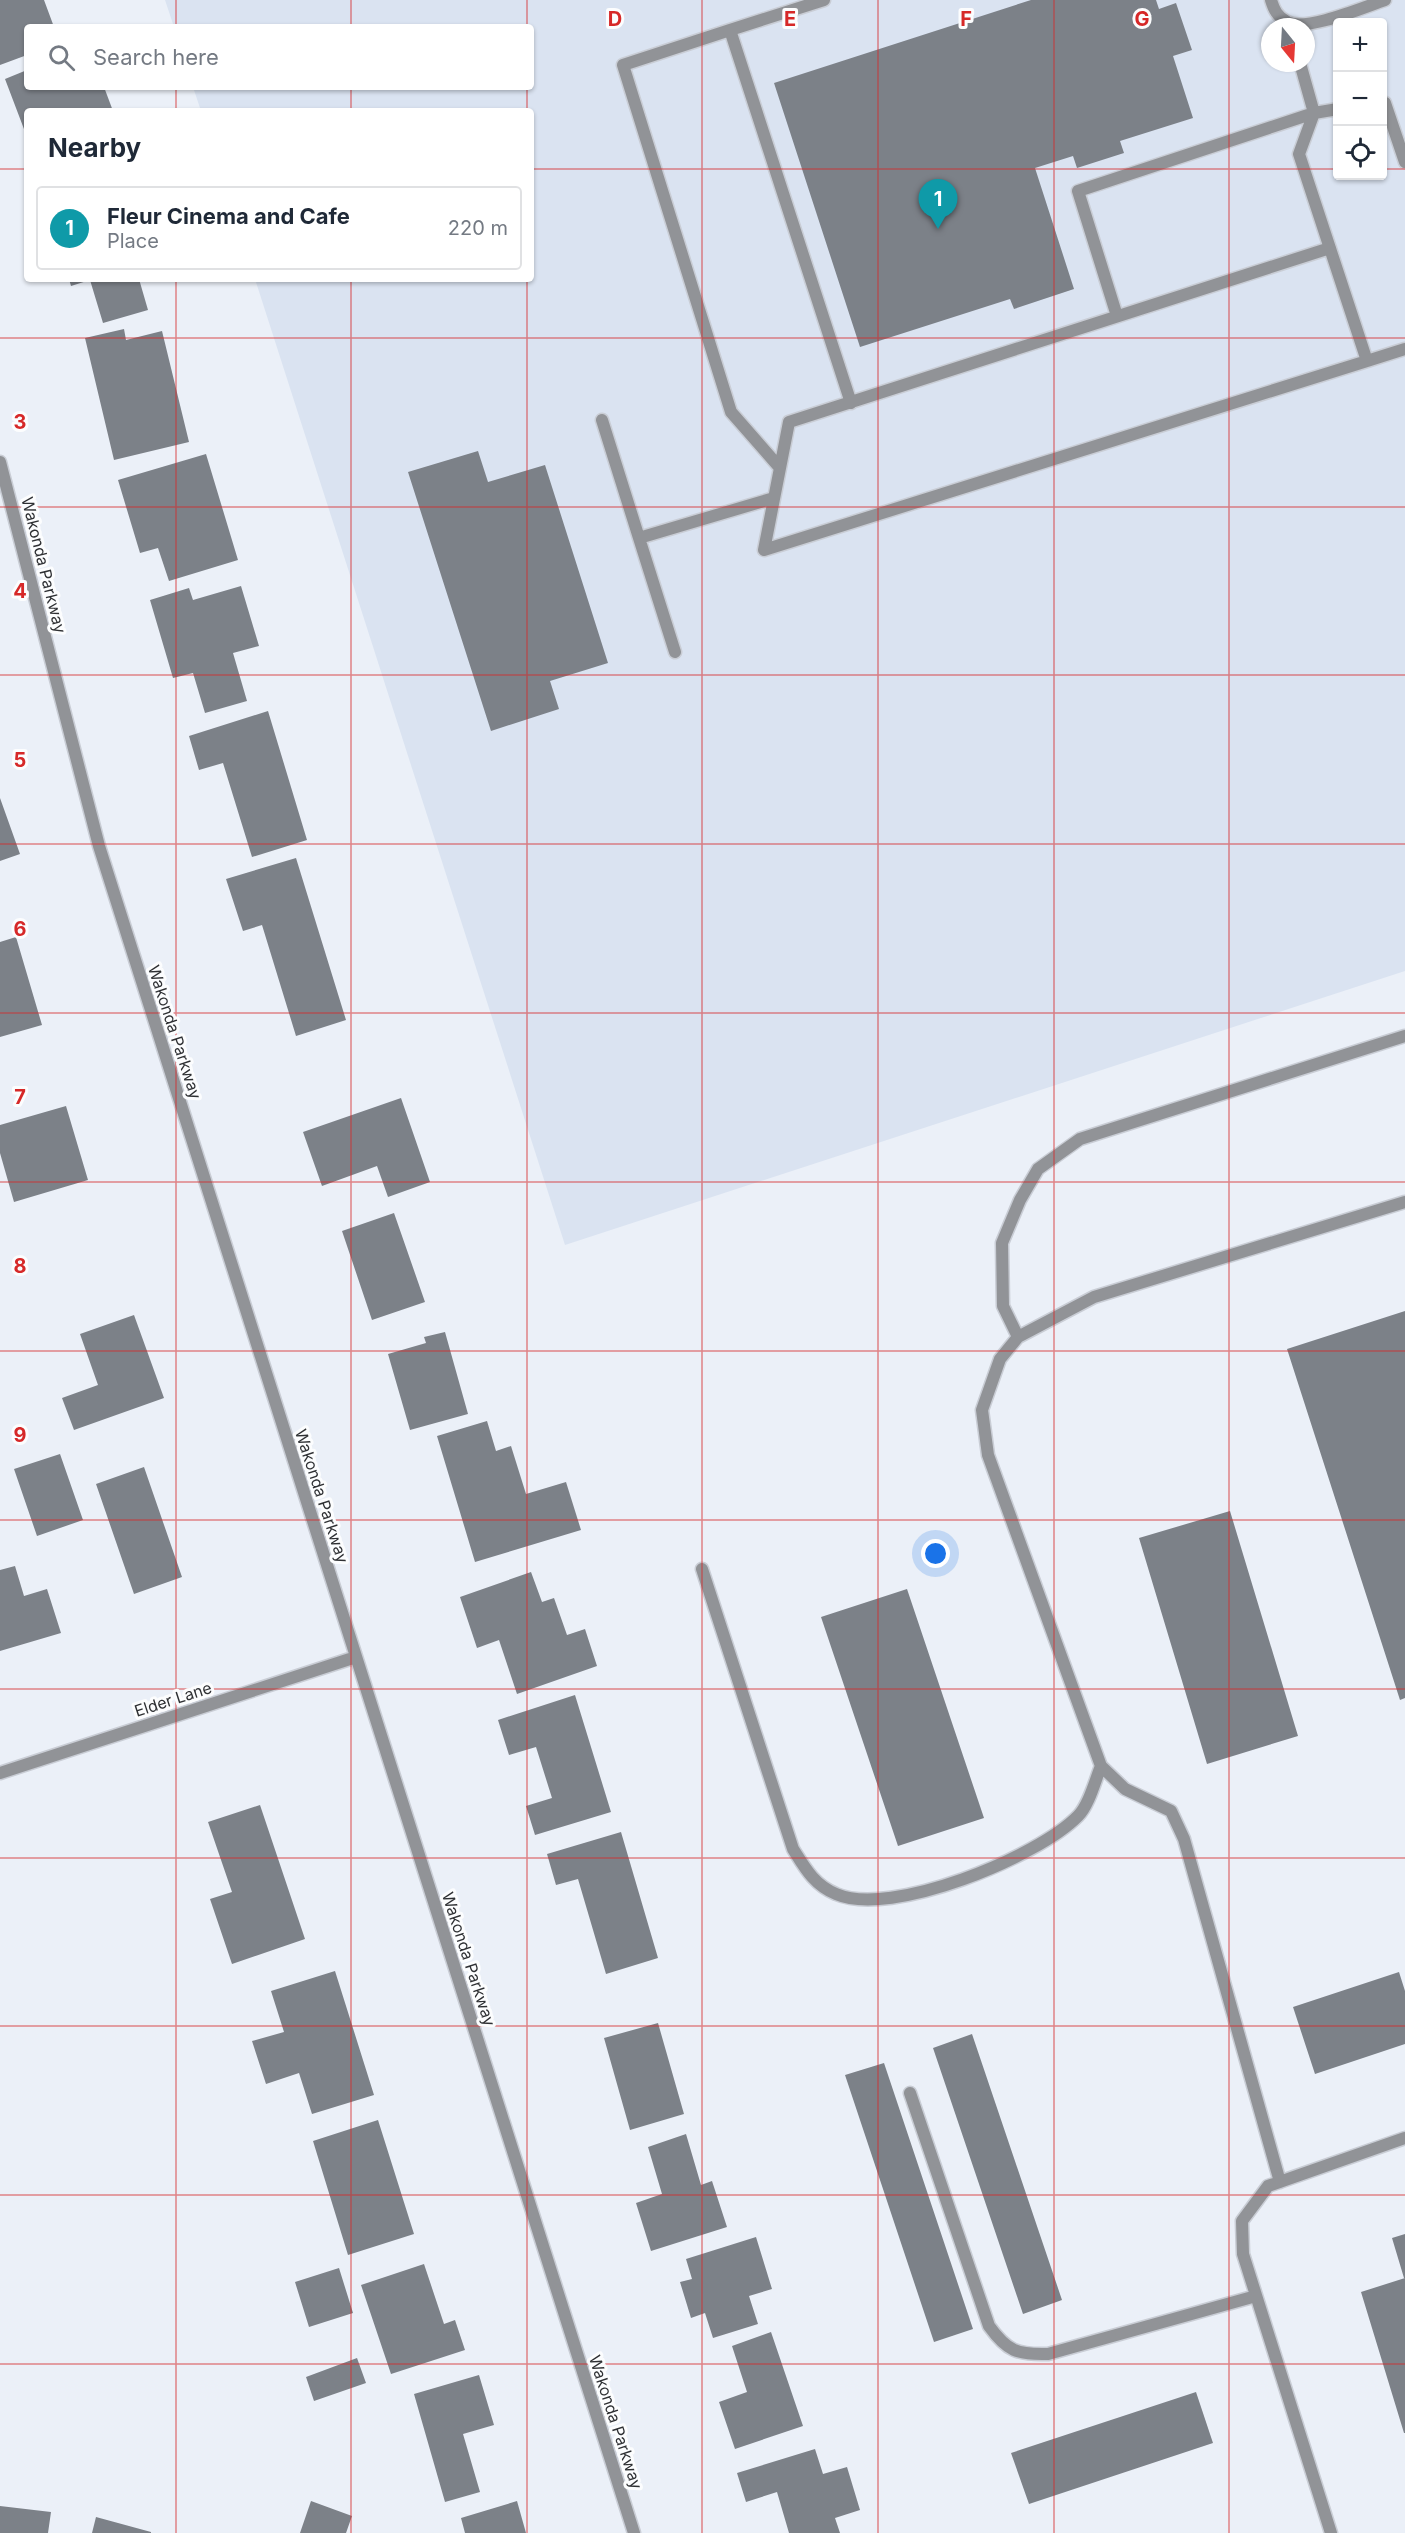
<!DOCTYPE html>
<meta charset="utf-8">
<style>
body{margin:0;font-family:Inter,sans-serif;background:#f2f2f3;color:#1f2937}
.controls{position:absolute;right:18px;top:18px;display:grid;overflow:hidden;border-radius:6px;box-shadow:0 2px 4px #0004}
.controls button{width:54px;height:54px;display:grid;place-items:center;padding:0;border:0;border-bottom:2px solid #e0e1e3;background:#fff;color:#1f2937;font:30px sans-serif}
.compass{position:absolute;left:1261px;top:18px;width:54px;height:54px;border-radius:50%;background:#fff;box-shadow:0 2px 4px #0004;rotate:162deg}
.you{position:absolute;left:936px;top:1554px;width:21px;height:21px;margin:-15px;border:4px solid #fff;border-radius:50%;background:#1a73e8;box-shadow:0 0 0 9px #1a73e833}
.badge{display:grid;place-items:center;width:39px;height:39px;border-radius:50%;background:#0f766e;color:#fff;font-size:20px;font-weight:700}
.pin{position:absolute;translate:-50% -50px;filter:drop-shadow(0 2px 3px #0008)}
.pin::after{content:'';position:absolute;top:32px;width:21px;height:18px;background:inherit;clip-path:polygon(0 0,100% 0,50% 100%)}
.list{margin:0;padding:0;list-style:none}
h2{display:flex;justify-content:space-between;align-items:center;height:78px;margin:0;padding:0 24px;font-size:26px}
h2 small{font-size:20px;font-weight:400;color:#747a83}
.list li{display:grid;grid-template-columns:39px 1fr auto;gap:18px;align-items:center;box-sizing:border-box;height:84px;margin:0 12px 12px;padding:0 12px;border:2px solid #e0e1e3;border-radius:6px}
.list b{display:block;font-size:22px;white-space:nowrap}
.list p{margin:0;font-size:20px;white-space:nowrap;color:#747a83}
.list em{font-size:20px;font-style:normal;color:#747a83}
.icon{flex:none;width:33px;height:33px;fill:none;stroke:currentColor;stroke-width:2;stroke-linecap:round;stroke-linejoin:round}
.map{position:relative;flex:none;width:1405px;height:2533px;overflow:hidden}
.search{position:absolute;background:#fff;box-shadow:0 2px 4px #0004;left:24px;top:24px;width:510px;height:66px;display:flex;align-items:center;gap:15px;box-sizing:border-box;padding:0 21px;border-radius:6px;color:#747a83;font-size:22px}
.panel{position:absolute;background:#fff;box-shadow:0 2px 4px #0004;left:24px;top:108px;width:510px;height:174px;border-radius:6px}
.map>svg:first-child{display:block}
.built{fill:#dae3f1;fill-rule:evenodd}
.building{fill:#7c8188}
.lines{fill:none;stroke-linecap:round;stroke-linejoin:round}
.lane-casing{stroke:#c9cdd5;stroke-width:15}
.street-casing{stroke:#c9cdd5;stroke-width:15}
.lane{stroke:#919397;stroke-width:12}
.street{stroke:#919397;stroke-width:12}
.grid{fill:none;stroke:#d62828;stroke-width:1.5;stroke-opacity:0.55}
.labels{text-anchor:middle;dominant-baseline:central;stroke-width:6;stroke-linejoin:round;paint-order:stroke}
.street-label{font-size:16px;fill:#2e3033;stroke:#fcfdfe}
.grid-label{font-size:20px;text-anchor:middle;font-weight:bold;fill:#d62828;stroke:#fcfdfe;stroke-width:6;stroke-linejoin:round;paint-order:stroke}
</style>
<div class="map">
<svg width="1405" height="2533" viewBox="0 0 1405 2533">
<rect width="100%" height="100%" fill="#ebf0f8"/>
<!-- built -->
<path class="built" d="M165,0H1405V971L565,1245L255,279H531V111H201L193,87H531V27H174ZM1338,22H1382V176H1338ZM1270,27H1306V63H1270Z"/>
<!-- building -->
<path class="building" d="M0,0H44L54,27H27V55L0,65Z
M1031,0H1156L1159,9L1176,3L1192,50L1173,56L1193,118L1120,141L1124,153L1077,168L1073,156L1035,168L1074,289L1014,309L1010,299L860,347L774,83Z
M27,70V87H104L113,111H27V137L5,79Z
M69,279H139L148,310L103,323L90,280L71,286Z
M124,329L126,340L162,331L189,442L114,460L85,338Z
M478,451L488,482L545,465L608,663L550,681L559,709L491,731L408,472Z
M206,454L238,560L169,581L158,548L140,553L118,480Z
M241,586L259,646L233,653L247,701L205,713L193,673L173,678L150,600L189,588L193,600Z
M268,711L307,840L252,857L223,763L199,770L189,736Z
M0,798L20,854L0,861Z
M296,858L346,1020L296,1036L262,925L243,931L226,879Z
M16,937L42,1025L0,1037V942Z
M401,1098L430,1182L388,1197L377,1166L322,1186L303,1132Z
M66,1106L88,1180L14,1202L0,1153V1125Z
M394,1213L425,1302L372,1320L342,1231Z
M1405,1311V1698L1400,1700L1287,1349Z
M134,1315L164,1398L74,1430L62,1398L98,1385L80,1334Z
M445,1332L468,1414L410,1430L388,1354L426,1343L424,1337Z
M487,1421L496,1451L511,1446L526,1494L566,1482L581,1530L475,1562L437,1436Z
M60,1454L83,1520L37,1536L14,1469Z
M144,1467L182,1577L134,1594L96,1484Z
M1230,1511L1298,1736L1207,1764L1139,1538Z
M15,1566L24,1596L47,1589L61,1633L0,1651V1570Z
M531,1572L542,1602L554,1598L567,1635L585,1629L597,1666L517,1694L499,1640L477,1648L460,1597Z
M907,1589L984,1818L898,1846L821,1617Z
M575,1695L611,1812L535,1835L526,1806L552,1798L536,1747L509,1755L498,1720Z
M260,1805L305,1939L232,1964L210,1899L232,1892L208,1822Z
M621,1832L658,1958L606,1974L578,1879L556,1885L547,1854Z
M335,1971L374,2095L312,2114L299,2073L266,2084L252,2041L284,2032L271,1991Z
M1399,1972L1405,1991V2044L1315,2074L1293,2007Z
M658,2023L684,2114L630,2130L604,2038Z
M972,2034L1062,2300L1023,2314L933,2048Z
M884,2063L973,2329L934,2342L845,2075Z
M378,2120L414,2234L348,2255L313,2141Z
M686,2134L701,2185L712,2181L727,2227L651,2251L636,2203L662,2194L648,2147Z
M1405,2234V2278H1404L1392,2238Z
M756,2237L772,2289L749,2296L758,2324L713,2338L705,2313L691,2318L680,2282L692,2279L686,2259Z
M424,2264L444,2324L455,2320L465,2350L391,2374L361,2285Z
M339,2268L353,2313L309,2327L295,2282Z
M1405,2278V2433H1404L1361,2292Z
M771,2332L803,2426L735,2449L719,2402L747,2392L732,2346Z
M357,2358L366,2383L314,2401L306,2377Z
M479,2375L494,2425L463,2434L480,2492L445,2502L414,2394Z
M1196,2392L1213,2443L1029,2504L1011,2453Z
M815,2449L823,2474L847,2467L860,2510L835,2518L840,2533H789L777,2492L746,2502L737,2473Z
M311,2501L352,2516L346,2533H300Z
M517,2501L526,2533H465L461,2518Z
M0,2506L51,2512L48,2533H0Z
M96,2517L151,2532V2533H92Z"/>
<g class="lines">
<defs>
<path id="lane" d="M824,0L730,30L851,403
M1271,0C1274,10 1277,16 1287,22C1306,32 1364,7 1385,0
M730,30L623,65L731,412L780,468
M1300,63L1314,113L1299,154L1367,361L1405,349
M1382,103H1385L1405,162
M1330,248L789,422L764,550L1367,361
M1117,316L1078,191L1314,113L1338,109
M602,420L639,538
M675,652L639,538L774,498
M1018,1337L1003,1306L1002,1243L1020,1200L1038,1169L1080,1139L1405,1036
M702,1569L793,1849C805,1868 814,1885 836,1894C891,1918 1038,1857 1078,1816C1089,1805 1095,1781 1101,1766
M910,2093L989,2326C1007,2351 1017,2355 1048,2354L1256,2296
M1280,2182L1184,1839L1171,1811L1125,1789L1101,1766L988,1455L982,1410L1000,1359L1018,1337L1094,1297L1405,1202
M1331,2533L1243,2254L1242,2221L1268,2186L1405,2138"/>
<path id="street" d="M0,462L99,846L634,2533
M0,1773L356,1657"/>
</defs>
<!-- lane casing -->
<use href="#lane" class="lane-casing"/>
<!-- street casing -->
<use href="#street" class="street-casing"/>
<!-- lane -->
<use href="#lane" class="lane"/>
<!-- street -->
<use href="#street" class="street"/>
</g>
<!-- grid -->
<path class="grid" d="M176,0V27M351,0V27M527,0V27M702,0V2533M878,0V2533M1054,0V2533M1229,0V2533M176,87V111M351,87V111M527,87V111M0,169H27M531,169H1338M1382,169H1405M176,279V2533M351,279V2533M527,279V2533M0,338H1405M0,507H1405M0,675H1405M0,844H1405M0,1013H1405M0,1182H1405M0,1351H1405M0,1520H1405M0,1689H1405M0,1858H1405M0,2026H1405M0,2195H1405M0,2364H1405"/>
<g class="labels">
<!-- street labels -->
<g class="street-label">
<text transform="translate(44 565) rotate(76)">Wakonda Parkway</text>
<text transform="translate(175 1032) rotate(72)">Wakonda Parkway</text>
<text transform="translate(322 1496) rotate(72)">Wakonda Parkway</text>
<text transform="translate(173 1699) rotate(-18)">Elder Lane</text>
<text transform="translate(469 1959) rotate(72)">Wakonda Parkway</text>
<text transform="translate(616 2422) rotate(72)">Wakonda Parkway</text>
</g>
</g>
<g class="grid-label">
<text x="615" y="26">D</text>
<text x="790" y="26">E</text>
<text x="966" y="26">F</text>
<text x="1142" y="26">G</text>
<text x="20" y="429">3</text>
<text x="20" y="598">4</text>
<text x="20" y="767">5</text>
<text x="20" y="936">6</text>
<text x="20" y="1104">7</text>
<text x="20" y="1273">8</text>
<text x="20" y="1442">9</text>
</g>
</svg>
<div class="controls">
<button>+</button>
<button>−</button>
<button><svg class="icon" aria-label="locate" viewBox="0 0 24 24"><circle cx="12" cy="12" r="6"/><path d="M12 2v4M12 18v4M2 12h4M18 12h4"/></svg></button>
</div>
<svg class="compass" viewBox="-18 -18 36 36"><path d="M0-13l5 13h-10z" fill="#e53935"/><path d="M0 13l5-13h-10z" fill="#747a83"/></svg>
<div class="you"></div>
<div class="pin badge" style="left:938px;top:229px;background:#0f9aa8">1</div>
<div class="search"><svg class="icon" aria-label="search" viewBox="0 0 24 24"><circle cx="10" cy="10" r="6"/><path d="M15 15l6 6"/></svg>Search here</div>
<section class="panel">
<h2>Nearby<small></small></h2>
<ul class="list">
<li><span class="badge" style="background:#0f9aa8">1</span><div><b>Fleur Cinema and Cafe</b><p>Place</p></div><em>220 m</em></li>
</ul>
</section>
</div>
